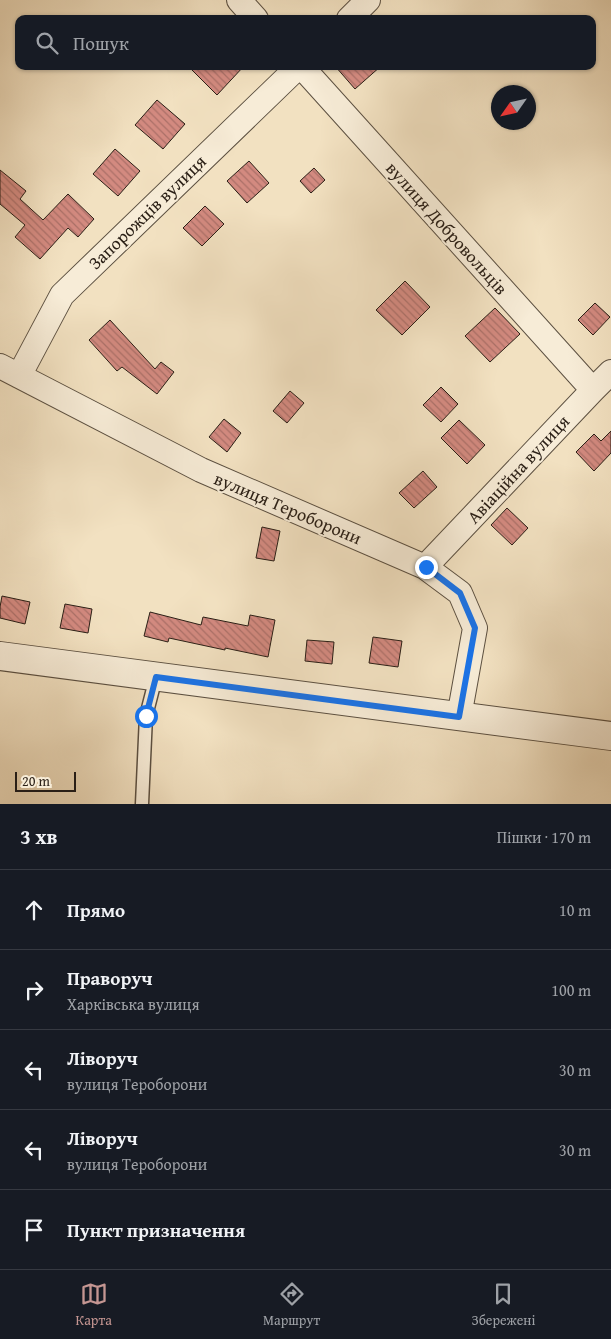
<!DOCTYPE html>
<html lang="uk">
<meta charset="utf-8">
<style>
body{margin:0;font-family:"Gentium Book Plus",serif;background:#20242c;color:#f1f3f6}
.compass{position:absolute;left:491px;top:85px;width:45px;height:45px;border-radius:50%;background:#171b24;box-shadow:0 1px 4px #0004;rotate:236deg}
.scale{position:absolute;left:15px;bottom:12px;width:61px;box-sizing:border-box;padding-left:5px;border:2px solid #2a1f16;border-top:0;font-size:14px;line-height:18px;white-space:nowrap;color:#2a1f16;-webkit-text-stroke:4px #f7ecd7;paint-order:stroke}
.stop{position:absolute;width:15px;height:15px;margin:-11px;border:4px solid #1a73e8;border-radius:50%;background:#fff}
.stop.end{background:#1a73e8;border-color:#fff;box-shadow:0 1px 5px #0008}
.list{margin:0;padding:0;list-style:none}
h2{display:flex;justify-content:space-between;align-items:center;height:65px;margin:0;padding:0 20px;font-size:21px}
h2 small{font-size:16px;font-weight:400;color:#9ea1a6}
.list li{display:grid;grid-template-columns:32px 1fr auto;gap:15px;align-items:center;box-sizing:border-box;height:80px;padding:0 20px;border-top:1px solid #363941}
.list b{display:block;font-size:19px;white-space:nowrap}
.list p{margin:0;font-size:16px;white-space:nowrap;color:#9ea1a6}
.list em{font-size:16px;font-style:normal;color:#9ea1a6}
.icon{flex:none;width:28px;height:28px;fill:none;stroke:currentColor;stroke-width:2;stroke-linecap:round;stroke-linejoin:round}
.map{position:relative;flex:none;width:611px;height:804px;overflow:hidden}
.search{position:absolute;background:#171b24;box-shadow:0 1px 4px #0004;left:15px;right:15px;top:15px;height:55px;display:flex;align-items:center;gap:12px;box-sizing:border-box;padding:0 18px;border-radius:10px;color:#9ea1a6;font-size:19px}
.sheet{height:465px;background:#171b24}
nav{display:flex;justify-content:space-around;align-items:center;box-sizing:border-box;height:70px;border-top:1px solid #363941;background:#171b24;font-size:14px;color:#9ea1a6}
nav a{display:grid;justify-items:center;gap:2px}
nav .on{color:#c59692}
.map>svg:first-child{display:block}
.building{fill:url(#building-back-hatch);stroke:#2a1f16}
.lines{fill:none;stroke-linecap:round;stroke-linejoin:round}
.service-casing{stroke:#5c5041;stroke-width:15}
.minor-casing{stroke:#5c5041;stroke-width:26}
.tertiary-casing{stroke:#5c5041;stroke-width:30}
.service{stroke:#f7ecd7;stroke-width:12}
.minor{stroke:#f7ecd7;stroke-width:24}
.tertiary{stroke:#f7ecd7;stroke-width:28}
.route{stroke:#1a73e8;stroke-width:6}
.labels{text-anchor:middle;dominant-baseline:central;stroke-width:4;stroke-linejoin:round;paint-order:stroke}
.street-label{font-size:18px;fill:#2a1f16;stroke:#f7ecd7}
</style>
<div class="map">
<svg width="611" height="804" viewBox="0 0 611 804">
<defs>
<pattern id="building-back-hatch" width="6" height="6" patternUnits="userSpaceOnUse" patternTransform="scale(1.25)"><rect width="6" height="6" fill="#d38a80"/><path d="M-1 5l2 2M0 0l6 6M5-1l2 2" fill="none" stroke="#ab7068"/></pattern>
</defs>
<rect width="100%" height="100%" fill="#f2e1c1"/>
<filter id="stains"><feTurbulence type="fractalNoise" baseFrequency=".004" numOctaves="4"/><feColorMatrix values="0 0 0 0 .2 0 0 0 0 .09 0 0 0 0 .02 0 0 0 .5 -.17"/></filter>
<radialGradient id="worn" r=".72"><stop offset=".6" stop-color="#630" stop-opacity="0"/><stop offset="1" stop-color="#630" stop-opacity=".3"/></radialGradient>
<!-- building -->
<path class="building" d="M188,66H244L217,95Z
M335,66H381L355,89Z
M157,100L185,124L163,149L135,125Z
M115,149L140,171L118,196L93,174Z
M249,161L269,183L247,203L227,181Z
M314,168L325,180L311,193L300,181Z
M0,170L26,191L20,199L43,220L68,194L94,219L78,237L68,228L40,259L15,237L25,225L0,204Z
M205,206L224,224L202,246L183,228Z
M405,281L430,307L402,335L376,310Z
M595,303L610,317L593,335L578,320Z
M495,308L520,334L490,362L465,336Z
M110,320L155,369L161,362L174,372L157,394L122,367L117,371L89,340Z
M441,387L458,404L441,422L423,405Z
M290,391L304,403L287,423L273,411Z
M224,419L241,433L227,452L209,437Z
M459,420L485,445L467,464L441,438Z
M611,431V453L594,471L576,452L594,434L601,441Z
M423,471L437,487L414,508L399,493Z
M507,508L528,528L512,545L491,525Z
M262,527L280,531L274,561L256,558Z
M2,596L30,602L25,624L0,618V607Z
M65,604L92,609L88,633L60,628Z
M150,612L201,625L203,617L248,626L250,615L275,620L268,657L225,648V650L169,638L168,642L144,636Z
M373,637L402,641L398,667L369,663Z
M307,640L334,642L332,664L305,661Z"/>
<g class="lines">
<defs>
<path id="service" d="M142,804L146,716L156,677"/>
<path id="minor" d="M239,0L256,19
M349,19L368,0
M301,66L593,390
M0,366L201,470L425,567L460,593L475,628L459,717
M19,376L62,295L299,66
M425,567L593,390L611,372"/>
<path id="tertiary" d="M0,656L611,736"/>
</defs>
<!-- service casing -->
<use href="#service" class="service-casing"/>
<!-- minor casing -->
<use href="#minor" class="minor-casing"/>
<!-- tertiary casing -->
<use href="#tertiary" class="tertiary-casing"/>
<!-- service -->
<use href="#service" class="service"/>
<!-- minor -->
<use href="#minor" class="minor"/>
<!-- tertiary -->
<use href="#tertiary" class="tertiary"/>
</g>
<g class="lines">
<!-- route -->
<path class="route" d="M146,716L156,677L459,717L475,628L460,593L426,567"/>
</g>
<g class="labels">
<!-- street labels -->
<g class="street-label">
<text transform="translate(147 212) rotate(-44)">Запорожців вулиця</text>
<text transform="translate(447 228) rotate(48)">вулиця Добровольців</text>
<text transform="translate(518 469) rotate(-47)">Авіаційна вулиця</text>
<text transform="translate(288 508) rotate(23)">вулиця Тероборони</text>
</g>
</g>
<rect width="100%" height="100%" filter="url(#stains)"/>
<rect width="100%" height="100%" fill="url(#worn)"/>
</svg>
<svg class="compass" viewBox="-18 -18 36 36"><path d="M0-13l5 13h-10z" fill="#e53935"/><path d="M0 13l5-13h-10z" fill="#9ea1a6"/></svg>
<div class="scale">20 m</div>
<div class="stop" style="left:146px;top:716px"></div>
<div class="stop end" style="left:426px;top:567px"></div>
<div class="search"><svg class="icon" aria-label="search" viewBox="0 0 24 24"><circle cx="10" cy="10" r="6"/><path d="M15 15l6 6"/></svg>Пошук</div>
</div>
<section class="sheet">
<h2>3 хв<small>Пішки · 170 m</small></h2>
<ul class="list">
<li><svg class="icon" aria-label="ahead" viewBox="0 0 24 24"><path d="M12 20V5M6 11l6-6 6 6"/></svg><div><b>Прямо</b></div><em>10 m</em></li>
<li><svg class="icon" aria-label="right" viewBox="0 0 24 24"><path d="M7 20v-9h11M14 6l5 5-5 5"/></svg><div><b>Праворуч</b><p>Харківська вулиця</p></div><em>100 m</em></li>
<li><svg class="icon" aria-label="left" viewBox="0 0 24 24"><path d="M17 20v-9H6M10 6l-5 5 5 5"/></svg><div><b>Ліворуч</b><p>вулиця Тероборони</p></div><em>30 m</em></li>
<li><svg class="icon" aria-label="left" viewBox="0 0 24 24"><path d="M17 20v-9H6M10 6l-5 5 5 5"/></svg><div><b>Ліворуч</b><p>вулиця Тероборони</p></div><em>30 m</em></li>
<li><svg class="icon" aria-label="arrive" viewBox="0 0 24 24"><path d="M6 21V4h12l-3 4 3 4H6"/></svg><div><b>Пункт призначення</b></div></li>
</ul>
</section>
<nav>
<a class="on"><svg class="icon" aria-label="map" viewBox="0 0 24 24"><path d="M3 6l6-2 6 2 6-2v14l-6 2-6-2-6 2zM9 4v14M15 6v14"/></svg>Карта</a>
<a><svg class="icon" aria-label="directions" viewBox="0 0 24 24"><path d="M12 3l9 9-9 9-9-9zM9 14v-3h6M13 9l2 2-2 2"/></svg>Маршрут</a>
<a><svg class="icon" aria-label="saved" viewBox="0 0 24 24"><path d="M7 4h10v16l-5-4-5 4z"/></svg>Збережені</a>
</nav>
